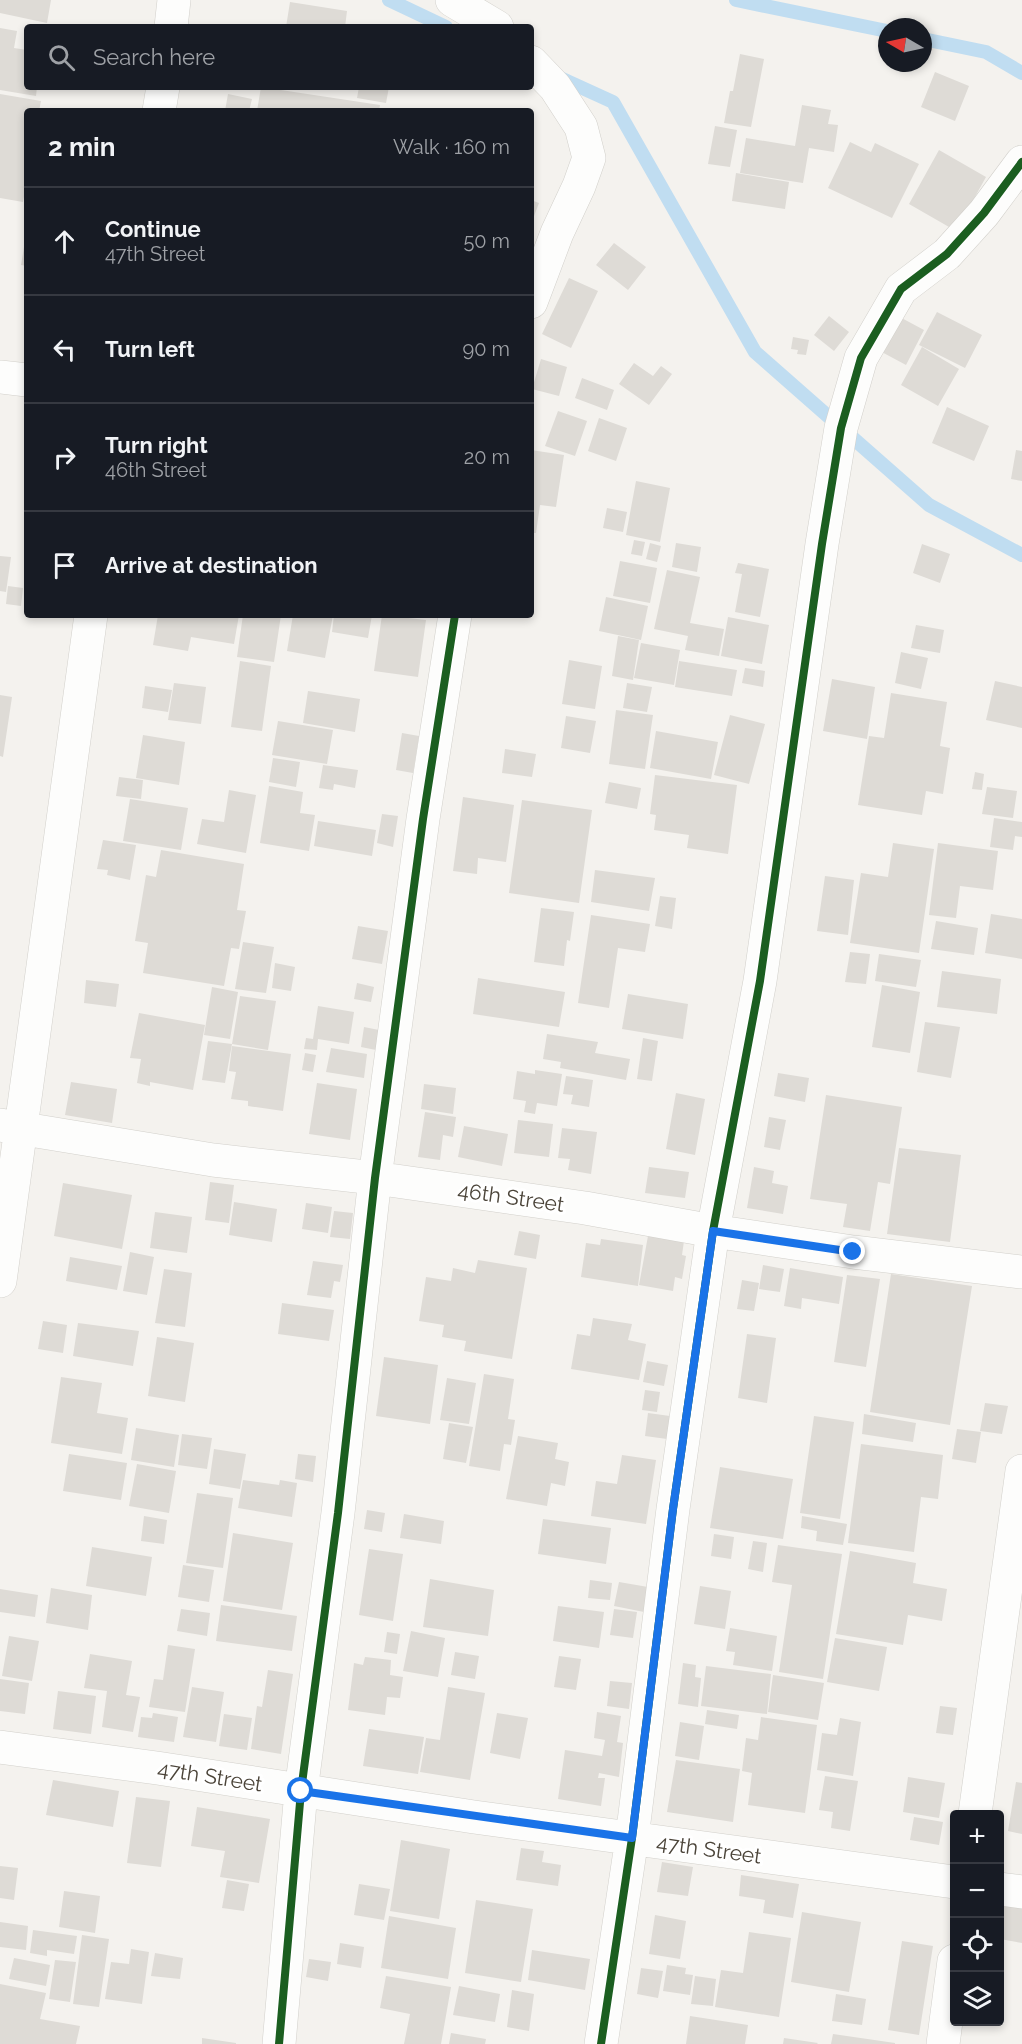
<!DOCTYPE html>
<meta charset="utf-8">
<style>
body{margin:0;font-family:Raleway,sans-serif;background:#20242c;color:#f1f3f6}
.controls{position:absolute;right:18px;bottom:18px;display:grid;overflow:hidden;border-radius:6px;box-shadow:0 3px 9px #0003}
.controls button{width:54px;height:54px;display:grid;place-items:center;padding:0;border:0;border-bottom:2px solid #363941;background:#171b24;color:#f1f3f6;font:30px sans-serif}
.compass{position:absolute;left:878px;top:18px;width:54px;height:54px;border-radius:50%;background:#171b24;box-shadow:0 3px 9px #0003;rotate:279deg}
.stop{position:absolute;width:18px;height:18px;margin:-14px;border:4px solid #1a73e8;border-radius:50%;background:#fff}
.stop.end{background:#1a73e8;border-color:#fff;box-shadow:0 2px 6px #0008}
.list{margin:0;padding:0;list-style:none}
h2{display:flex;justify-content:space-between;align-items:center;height:78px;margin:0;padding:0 24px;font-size:26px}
h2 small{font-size:20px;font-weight:400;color:#9ea1a6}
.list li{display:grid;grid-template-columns:39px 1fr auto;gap:18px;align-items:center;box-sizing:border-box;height:108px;padding:0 24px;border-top:2px solid #363941}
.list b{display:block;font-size:22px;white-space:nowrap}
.list p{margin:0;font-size:20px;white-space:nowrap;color:#9ea1a6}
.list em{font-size:20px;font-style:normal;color:#9ea1a6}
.icon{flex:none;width:33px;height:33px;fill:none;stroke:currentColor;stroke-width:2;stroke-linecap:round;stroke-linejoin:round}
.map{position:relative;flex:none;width:1022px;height:2044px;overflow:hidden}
.search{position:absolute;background:#171b24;box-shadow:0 3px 9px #0003;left:24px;top:24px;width:510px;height:66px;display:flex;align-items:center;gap:15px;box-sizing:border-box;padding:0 21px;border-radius:6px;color:#9ea1a6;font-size:22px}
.panel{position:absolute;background:#171b24;box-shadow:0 3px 9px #0003;left:24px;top:108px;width:510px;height:510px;border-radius:6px}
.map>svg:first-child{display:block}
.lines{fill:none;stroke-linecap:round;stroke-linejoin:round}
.stream{stroke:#c0ddf1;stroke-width:14}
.building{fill:#dedbd6}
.street-casing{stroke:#d2d0cb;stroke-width:34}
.street{stroke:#fdfdfc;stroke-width:33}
.cycleway-casing{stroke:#fff;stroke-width:11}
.cycleway{stroke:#1b5e20;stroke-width:8}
.route{stroke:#1a73e8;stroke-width:8}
.labels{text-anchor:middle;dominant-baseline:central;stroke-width:6;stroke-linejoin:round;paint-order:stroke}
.street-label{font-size:21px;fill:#4b4439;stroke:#fff}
</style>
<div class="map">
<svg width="1022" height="2044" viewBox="0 0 1022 2044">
<rect width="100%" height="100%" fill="#f4f2ee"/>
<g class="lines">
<!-- stream -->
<path class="stream" d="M389,0L446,27
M736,0L887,31
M923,39L986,52L1022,73
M556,76L613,102L755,352L929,505L1022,555"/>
</g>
<!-- building -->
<path class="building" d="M0,0H51L47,23L0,13Z
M290,2L347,11L345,27H286Z
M0,28L17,31L14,48L27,50V87H37L36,96L0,90Z
M740,54L764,59L751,127L724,123L730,91H733Z
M935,72L969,86L955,121L921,107Z
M261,87L380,105L379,111H257Z
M359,87H389L386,103L357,98Z
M0,94L41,101L39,111H27V181L23,202L0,198Z
M228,94L252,99L249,111H225Z
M802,105L831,110L828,124L838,125L834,152L809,148L803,183L740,173L746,138L795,146Z
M715,126L737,130L730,167L708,164Z
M850,142L871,152L875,143L919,164L892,218L828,188Z
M939,150L986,177L956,231L909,204Z
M736,173L789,182L785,209L732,201Z
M531,200L539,203L531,224Z
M26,235H27V266L21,265Z
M614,243L646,267L628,290L596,265Z
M569,278L598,291L571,348L542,334Z
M937,312L982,335L965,368L919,345Z
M896,315L924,330L906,365L878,350Z
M829,316L849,332L834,351L814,335Z
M793,337L809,340L806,355L797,354L798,350L791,349Z
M922,347L959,369L938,406L901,385Z
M541,359L567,367L559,396L532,389Z
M634,363L653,376L661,366L672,374L649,405L619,384Z
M582,378L614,390L607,410L575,398Z
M947,407L989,426L974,461L932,443Z
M558,411L587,421L575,456L545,446Z
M599,418L627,428L616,461L588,451Z
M531,450L564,455L556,507L540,505L536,533H531Z
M1016,450L1022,451V481L1011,479Z
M636,481L670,488L660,542L626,535Z
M607,508L627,512L623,532L603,528Z
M634,540L645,542L642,556L631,554Z
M650,543L661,546L657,562L646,559Z
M676,543L701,547L697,572L672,567Z
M922,544L950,554L940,583L913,573Z
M0,556L11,557L6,592L0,591Z
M620,561L657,568L650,603L613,596Z
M738,563L769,569L760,617L735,612L742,574L735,573Z
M667,570L700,577L690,623L724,629L719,656L685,650L688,636L654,629Z
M8,586L23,588L21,606L6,604Z
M606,597L648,606L641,640L599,631Z
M158,615H239L234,644L191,637L188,651L153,645Z
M243,615H281L274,662L237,657Z
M293,615H333L325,658L287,651Z
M334,615H372L368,638L332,632Z
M382,615L426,620L418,677L374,671Z
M728,617L769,625L762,664L721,656Z
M916,625L944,630L940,653L911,648Z
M618,636L639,640L633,680L612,676Z
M641,643L680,650L674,685L634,678Z
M901,652L928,658L921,689L895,683Z
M569,660L602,666L595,709L562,704Z
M240,661L271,666L262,731L231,727Z
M679,661L737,670L732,696L675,687Z
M745,668L765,671L763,687L742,683Z
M832,679L875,687L867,739L823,731Z
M995,681L1022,687V728L986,720Z
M174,683L206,687L201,724L168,720Z
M627,683L652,687L647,712L623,708Z
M145,686L172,690L168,712L142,708Z
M308,691L360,699L355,732L303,723Z
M891,693L947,702L940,746L950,748L943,794L926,791L922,815L858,805L869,736L884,738Z
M0,695L12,697L3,757L0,756Z
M616,710L653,715L645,769L609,764Z
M730,715L765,724L749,784L714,775Z
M566,716L596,721L590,753L561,748Z
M278,721L333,730L327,764L272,755Z
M656,731L718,742L711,779L650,768Z
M402,733L419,736L413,773L396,770Z
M143,735L185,742L179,785L136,778Z
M505,749L536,754L532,777L502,773Z
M273,758L300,762L296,787L269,782Z
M323,765L358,770L355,788L334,784L333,790L319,788Z
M975,772L984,774L982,790L972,789Z
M655,775L737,785L728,854L687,848L689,835L654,830L656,815L650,814Z
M119,777L143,780L141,799L116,796Z
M609,782L641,788L637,809L605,803Z
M269,786L303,792L300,813L315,815L309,851L260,843Z
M987,787L1017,791L1013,818L982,814Z
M229,790L256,795L246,853L197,844L202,819L224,822Z
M463,797L514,805L506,862L478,858L477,874L453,871Z
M130,799L188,808L181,850L123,841Z
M522,800L592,810L579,903L509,893Z
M382,814L398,816L393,847L377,843Z
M994,818L1022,822V837L1015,836L1013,850L990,847Z
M318,821L376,830L372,856L314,846Z
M103,840L136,845L130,880L107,875L108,870L97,869Z
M893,843L934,849L919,953L850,943L861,873L888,877Z
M938,843L998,851L993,890L960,886L956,918L929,915Z
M161,850L244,864L237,910L246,911L239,949L231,948L224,986L143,973L148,943L135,941L146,875L156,877Z
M595,870L655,878L649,911L591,902Z
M825,876L854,880L848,935L817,931Z
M660,896L676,898L672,929L655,926Z
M541,908L574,912L570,941L567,940L564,966L534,962Z
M991,914L1022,919V959L985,953Z
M591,915L650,924L645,952L618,948L609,1008L578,1003Z
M936,921L978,928L974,955L931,949Z
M358,926L388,931L382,964L352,959Z
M243,942L274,947L266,993L235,989Z
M850,952L870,954L866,984L845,982Z
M879,954L921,960L916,987L875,981Z
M275,963L295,967L291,991L272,988Z
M942,971L1001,979L997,1014L937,1007Z
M478,978L565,992L559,1027L473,1014Z
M86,980L119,984L116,1007L84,1003Z
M357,983L374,987L371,1002L354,999Z
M882,985L920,992L910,1053L872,1047Z
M212,987L238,992L230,1039L204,1035Z
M628,994L688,1004L683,1039L622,1029Z
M240,996L276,1001L268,1050L232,1044Z
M318,1006L354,1012L349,1044L318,1039L317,1050L304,1049L306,1038L313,1039Z
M139,1013L205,1025L193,1090L150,1082V1086L137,1083L141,1059L130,1058Z
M925,1022L960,1027L951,1078L917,1072Z
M364,1027L379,1030L376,1050L361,1047Z
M547,1034L598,1042L595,1053L630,1059L626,1080L560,1068L561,1062L543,1059Z
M643,1038L658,1041L652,1081L637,1079Z
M208,1041L232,1044L225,1083L202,1080Z
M232,1046L291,1054L283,1111L248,1106V1101L231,1099L236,1072L229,1071Z
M331,1048L367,1054L364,1078L326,1072Z
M305,1053L316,1055L313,1072L302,1070Z
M535,1070L562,1074L557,1106L537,1103L535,1114L524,1112L526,1101L513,1099L517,1071L535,1074Z
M778,1073L809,1078L805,1102L774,1096Z
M566,1076L593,1080L589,1107L571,1104L573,1095L563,1094Z
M71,1082L117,1089L112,1123L65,1115Z
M317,1083L357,1089L350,1140L309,1134Z
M424,1084L456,1088L453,1114L421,1109Z
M676,1093L705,1099L695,1155L666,1149Z
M826,1095L902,1107L890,1184L878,1182L870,1231L843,1227L847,1204L810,1199Z
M425,1112L456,1117L453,1137L443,1135L440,1160L418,1157Z
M769,1117L786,1120L780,1150L764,1147Z
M518,1120L553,1124L549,1157L514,1153Z
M464,1126L508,1134L502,1166L458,1157Z
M562,1128L597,1132L591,1174L568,1170L570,1159L558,1158Z
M899,1148L961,1155L950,1242L887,1234Z
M649,1167L689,1172L685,1198L645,1193Z
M754,1167L774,1171L772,1183L788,1186L783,1214L747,1208Z
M210,1182L234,1185L229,1223L205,1220Z
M63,1183L132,1195L122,1249L54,1236Z
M234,1202L277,1209L272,1242L229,1235Z
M306,1203L332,1207L328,1233L302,1229Z
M334,1211L353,1213L350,1239L330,1237Z
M155,1212L192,1217L187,1253L150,1248Z
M519,1231L540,1235L536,1259L514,1255Z
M648,1236L684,1241L682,1255L686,1256L682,1279L675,1277L673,1291L639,1285Z
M601,1239L643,1245L638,1286L581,1277L586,1243L600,1245Z
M130,1252L154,1257L147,1295L123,1291Z
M70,1257L122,1266L117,1290L66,1281Z
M478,1260L527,1268L512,1359L464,1351L466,1341L442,1337L444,1325L419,1321L426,1277L451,1281L453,1268L475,1273Z
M313,1261L343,1265L340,1282L334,1281L331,1298L307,1295Z
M763,1265L784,1269L780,1292L759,1289Z
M790,1268L843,1277L839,1304L802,1298L801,1309L784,1306Z
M164,1269L192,1273L185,1327L155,1323Z
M891,1274L972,1286L950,1425L870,1412Z
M847,1275L880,1279L866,1367L834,1362Z
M742,1280L759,1283L754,1311L737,1309Z
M282,1303L334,1310L329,1341L278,1334Z
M593,1318L632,1324L628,1340L646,1344L639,1380L571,1369L577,1334L590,1336Z
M43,1321L67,1325L63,1353L38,1349Z
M78,1323L139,1331L133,1366L73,1356Z
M747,1334L776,1338L767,1403L738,1398Z
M157,1337L194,1343L185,1402L148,1396Z
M384,1357L438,1365L430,1424L376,1416Z
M647,1361L668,1365L664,1386L643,1382Z
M484,1374L514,1379L508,1419L515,1420L511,1445L504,1444L500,1471L469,1466Z
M61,1377L102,1383L97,1413L128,1418L122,1454L51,1443Z
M447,1378L476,1383L469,1424L440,1420Z
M645,1390L660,1392L657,1412L642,1410Z
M985,1403L1008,1406L1002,1434L980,1431Z
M648,1413L670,1416L667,1439L645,1436Z
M864,1414L916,1423L913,1442L862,1434Z
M814,1416L854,1422L840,1519L800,1513Z
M449,1423L473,1427L466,1463L443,1459Z
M136,1428L179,1435L174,1467L131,1460Z
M957,1429L981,1432L976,1463L952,1459Z
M182,1434L212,1438L207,1469L178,1465Z
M518,1436L558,1443L555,1459L569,1462L565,1486L551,1483L547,1506L506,1499Z
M861,1444L943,1455L938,1499L921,1497L914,1552L848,1543Z
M214,1449L246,1454L240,1489L209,1484Z
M69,1454L127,1463L121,1500L63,1491Z
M298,1454L316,1456L313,1482L295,1479Z
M622,1455L656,1460L646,1524L591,1516L596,1481L617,1484Z
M137,1464L176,1471L169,1513L129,1506Z
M720,1467L793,1479L783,1539L710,1528Z
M243,1480L279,1485L280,1480L297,1483L292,1517L238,1508Z
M197,1493L233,1498L223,1568L186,1563Z
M367,1510L385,1513L382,1532L364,1529Z
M404,1514L444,1521L441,1544L400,1538Z
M144,1516L167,1520L164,1544L141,1541Z
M802,1516L847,1524L843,1545L816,1541L817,1531L801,1528Z
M543,1519L611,1528L606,1564L538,1554Z
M233,1533L293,1543L282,1610L223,1601Z
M714,1534L734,1537L731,1559L711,1556Z
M753,1541L767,1543L763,1572L748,1569Z
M778,1545L842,1554L823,1679L779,1672L792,1585L772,1582Z
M92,1547L152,1557L146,1596L86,1586Z
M369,1549L403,1554L393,1621L359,1615Z
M850,1551L916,1563L913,1583L947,1589L942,1621L908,1615L903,1645L836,1634Z
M183,1565L214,1570L209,1602L178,1597Z
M430,1579L494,1590L488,1636L423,1627Z
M590,1580L612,1583L610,1600L588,1598Z
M619,1582L648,1587L644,1612L614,1606Z
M700,1586L731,1591L725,1629L694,1624Z
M51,1588L92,1595L88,1630L46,1623Z
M0,1589L38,1595L35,1617L0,1612Z
M221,1605L297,1616L292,1651L216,1641Z
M558,1606L604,1612L599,1648L553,1641Z
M181,1609L210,1613L207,1636L177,1631Z
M614,1609L637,1612L633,1638L610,1635Z
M730,1628L777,1636L772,1671L733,1665L735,1652L726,1651Z
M411,1631L445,1638L438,1677L403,1671Z
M387,1632L400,1634L397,1654L384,1652Z
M9,1636L39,1641L32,1681L2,1676Z
M835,1638L887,1647L879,1691L827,1682Z
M168,1645L195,1649L185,1712L149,1707L154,1679L163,1680Z
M455,1652L479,1656L475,1679L451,1675Z
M90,1654L132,1661L126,1695L140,1697L133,1732L102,1727L107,1691L84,1688Z
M559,1656L581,1659L576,1690L554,1687Z
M365,1657L391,1660L390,1675L403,1677L400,1698L387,1697L385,1715L348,1710L354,1663L363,1665Z
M683,1663L696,1665L695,1677L701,1678L698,1707L678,1704Z
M706,1666L771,1674L767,1714L701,1706Z
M268,1670L293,1674L281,1754L251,1749L257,1706L262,1707Z
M773,1675L824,1683L818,1720L768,1712Z
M0,1679L29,1683L25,1714L0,1711Z
M610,1681L632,1683L629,1709L607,1706Z
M192,1687L224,1692L216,1742L183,1737Z
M448,1687L485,1693L470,1780L420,1772L426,1738L440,1740Z
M58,1691L96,1696L91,1734L53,1729Z
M940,1706L957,1708L953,1735L936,1733Z
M707,1710L739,1715L737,1729L705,1724Z
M597,1712L621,1716L617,1742L623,1743L619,1777L599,1773L598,1778H605L601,1806L558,1799L565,1750L602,1756L605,1740L594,1738Z
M153,1713L178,1717L174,1742L138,1737L141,1717L152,1718Z
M497,1713L528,1718L520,1759L490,1753Z
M224,1714L252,1718L247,1750L219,1746Z
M761,1717L817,1725L805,1813L748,1805L752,1773L742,1771L746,1738L758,1740Z
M840,1718L861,1722L853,1776L817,1770L822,1733L837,1735Z
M680,1722L704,1726L699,1760L675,1756Z
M369,1729L424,1737L418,1774L363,1766Z
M676,1760L740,1769L733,1822L667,1812Z
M825,1776L858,1781L850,1831L831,1828L833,1812L819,1810Z
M908,1777L945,1783L939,1818L903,1812Z
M53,1780L119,1791L113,1827L46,1815Z
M1016,1782L1022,1783V1834L1008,1831Z
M136,1797L170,1801L161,1867L127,1863Z
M197,1807L270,1819L259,1883L220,1877L225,1851L191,1846Z
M914,1817L943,1822L939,1845L910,1840Z
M401,1840L450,1849L439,1919L390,1911Z
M521,1848L544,1851L542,1862L561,1865L558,1886L516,1880Z
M662,1862L693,1867L688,1896L657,1892Z
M0,1866L18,1868L14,1900L0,1898Z
M741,1875L799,1884L793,1918L763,1913L765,1900L739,1896Z
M227,1880L249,1884L244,1911L222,1908Z
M359,1884L390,1889L384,1920L354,1915Z
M64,1891L100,1896L95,1933L59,1927Z
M1003,1899L1022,1903V1943L1000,1939V1922Z
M476,1900L533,1909L521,1982L465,1973Z
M802,1912L861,1922L849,1992L791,1982Z
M655,1915L686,1921L680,1959L649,1954Z
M389,1916L456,1928L448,1979L381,1968Z
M0,1922L28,1926L26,1950L0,1947Z
M33,1930L77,1936L74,1954L47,1950V1956L30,1953Z
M749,1932L791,1938L779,2017L715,2007L721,1970L743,1973Z
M82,1935L109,1939L99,2007L73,2004Z
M902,1941L933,1946L919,2035L888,2030Z
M340,1943L364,1947L361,1968L337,1964Z
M131,1949L149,1952L142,2004L105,1999L111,1962L129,1964Z
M532,1950L590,1959L585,1990L528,1980Z
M155,1953L183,1958L180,1979L151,1976Z
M14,1958L50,1965L46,1986L9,1979Z
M309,1959L331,1962L328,1981L306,1977Z
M55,1960L76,1962L70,2002L49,1999Z
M667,1965L686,1968L685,1974L693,1975L690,1995L663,1991Z
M641,1968L663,1971L658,1998L637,1994Z
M386,1976L451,1987L441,2044H404L410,2014L380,2008Z
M695,1976L716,1979L713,2006L691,2004Z
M0,1984L46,1993L40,2019L80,2026L76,2044H0Z
M459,1986L500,1994L495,2022L453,2015Z
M512,1990L534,1994L529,2031L507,2027Z
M836,1994L866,1999L862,2025L832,2021Z
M690,2016L748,2025L745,2044H686Z
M451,2033L486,2039L485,2044H449Z
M833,2034L895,2043V2044H831Z
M202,2038L236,2043V2044H202Z
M784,2038L818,2043L817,2044H783Z"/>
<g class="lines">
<defs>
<path id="street" d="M452,0L497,27
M171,27L174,0
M531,62L555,87L581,127L589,158L579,186L557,233L531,302
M159,111L163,87
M0,377L27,380
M0,1125L213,1160L375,1178L585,1208L713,1231L853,1252L1022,1272
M0,1281L91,615
M0,1747L157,1768L474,1817L954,1882
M975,1814L1022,1471
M1000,1889L1022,1892
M279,2044L301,1791L338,1513L375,1178L423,819L455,615
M601,2044L632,1838L673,1509L713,1231L760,981L822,544L841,428L861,358L901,289L947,254L984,213L1022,162
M943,2044L954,1961"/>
</defs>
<!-- street casing -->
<use href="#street" class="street-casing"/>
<!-- street -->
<use href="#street" class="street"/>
<defs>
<path id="cycleway" d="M279,2044L301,1791L338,1513L375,1178L423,819L455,615
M601,2044L632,1838L673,1509L713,1231L760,981L822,544L841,428L861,358L901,289L947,254L984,213L1022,162"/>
</defs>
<!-- cycleway casing -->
<use href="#cycleway" class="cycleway-casing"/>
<!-- cycleway -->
<use href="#cycleway" class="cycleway"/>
</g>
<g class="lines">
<!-- route -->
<path class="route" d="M301,1791L632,1838L673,1509L713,1231L853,1252"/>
</g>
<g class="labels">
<!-- street labels -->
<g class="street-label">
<text transform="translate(511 1197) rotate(8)">46th Street</text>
<text transform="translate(210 1776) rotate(9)">47th Street</text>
<text transform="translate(709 1849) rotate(8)">47th Street</text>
</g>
</g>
</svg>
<div class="controls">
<button>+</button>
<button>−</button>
<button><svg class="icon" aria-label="locate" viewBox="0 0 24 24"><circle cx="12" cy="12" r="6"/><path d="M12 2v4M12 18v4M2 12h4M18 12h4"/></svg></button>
<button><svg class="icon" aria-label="layers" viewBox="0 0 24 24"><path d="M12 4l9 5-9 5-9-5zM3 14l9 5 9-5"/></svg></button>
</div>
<svg class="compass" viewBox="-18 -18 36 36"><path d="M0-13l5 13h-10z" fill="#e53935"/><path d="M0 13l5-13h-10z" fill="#9ea1a6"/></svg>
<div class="stop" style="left:301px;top:1791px"></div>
<div class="stop end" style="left:853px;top:1252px"></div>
<div class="search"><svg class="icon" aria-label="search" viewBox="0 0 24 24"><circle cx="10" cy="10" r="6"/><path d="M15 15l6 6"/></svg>Search here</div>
<section class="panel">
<h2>2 min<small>Walk · 160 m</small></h2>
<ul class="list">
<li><svg class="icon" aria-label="ahead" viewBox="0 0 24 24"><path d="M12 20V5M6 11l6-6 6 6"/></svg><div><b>Continue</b><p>47th Street</p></div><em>50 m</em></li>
<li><svg class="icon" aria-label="left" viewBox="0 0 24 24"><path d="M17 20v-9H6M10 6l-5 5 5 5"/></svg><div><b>Turn left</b></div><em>90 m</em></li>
<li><svg class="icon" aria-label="right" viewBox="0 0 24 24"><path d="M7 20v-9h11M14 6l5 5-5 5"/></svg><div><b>Turn right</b><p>46th Street</p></div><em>20 m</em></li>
<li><svg class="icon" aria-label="arrive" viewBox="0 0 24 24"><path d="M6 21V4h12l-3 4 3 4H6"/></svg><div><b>Arrive at destination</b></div></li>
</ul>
</section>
</div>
